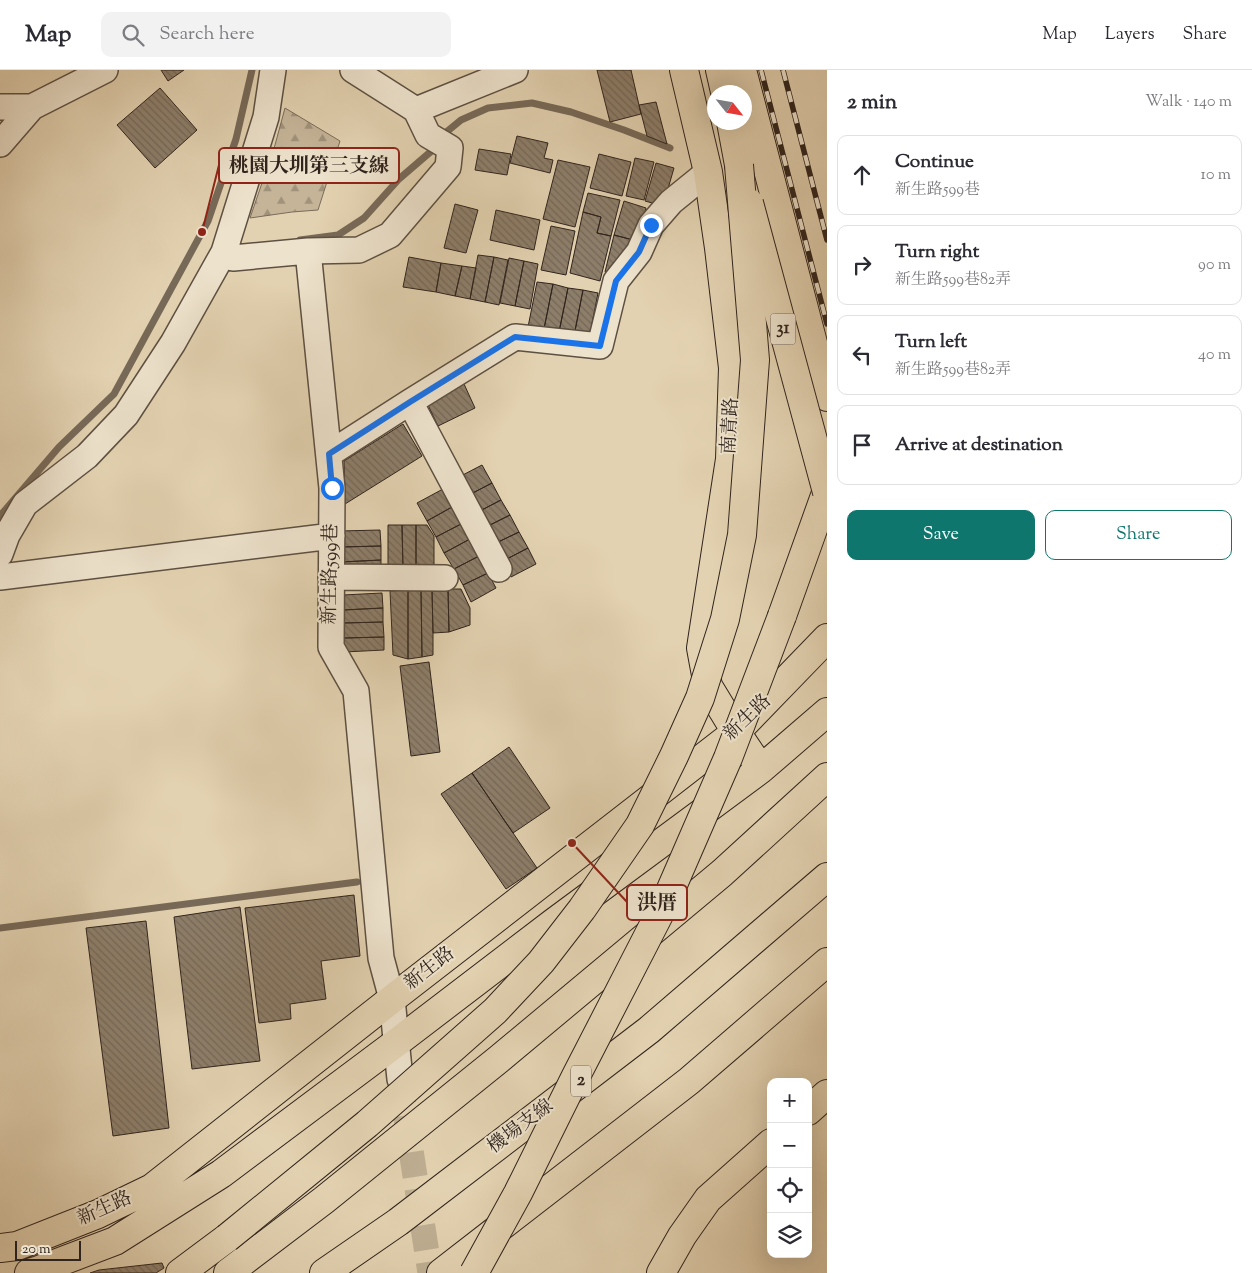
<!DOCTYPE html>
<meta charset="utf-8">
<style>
body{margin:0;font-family:"Sorts Mill Goudy","Noto Serif TC",serif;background:#f2f2f3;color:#2b2b33}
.controls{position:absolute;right:15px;bottom:15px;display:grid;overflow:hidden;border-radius:10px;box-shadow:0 5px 20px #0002}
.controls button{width:45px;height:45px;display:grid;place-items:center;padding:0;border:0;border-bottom:1px solid #e1e1e2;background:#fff;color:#2b2b33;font:25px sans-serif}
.compass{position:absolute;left:707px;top:15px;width:45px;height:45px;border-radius:50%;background:#fff;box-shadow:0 5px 20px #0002;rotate:121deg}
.scale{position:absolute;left:15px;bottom:12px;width:66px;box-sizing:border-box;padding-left:5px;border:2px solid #30241d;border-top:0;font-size:14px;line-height:18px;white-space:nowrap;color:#30241d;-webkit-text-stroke:4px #ede2cc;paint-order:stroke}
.stop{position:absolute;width:15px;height:15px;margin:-11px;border:4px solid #1a73e8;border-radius:50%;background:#fff}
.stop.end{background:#1a73e8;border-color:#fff;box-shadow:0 1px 5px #0008}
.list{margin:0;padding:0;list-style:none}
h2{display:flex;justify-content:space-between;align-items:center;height:65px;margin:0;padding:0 20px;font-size:21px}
h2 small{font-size:16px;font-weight:400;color:#7c7c81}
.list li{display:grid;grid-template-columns:32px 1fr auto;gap:15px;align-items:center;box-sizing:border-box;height:80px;margin:0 10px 10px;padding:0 10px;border:1px solid #e1e1e2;border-radius:10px}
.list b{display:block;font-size:19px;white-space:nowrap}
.list p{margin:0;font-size:16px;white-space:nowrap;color:#7c7c81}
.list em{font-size:16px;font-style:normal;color:#7c7c81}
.actions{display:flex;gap:10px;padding:15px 20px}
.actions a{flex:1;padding:11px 0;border:1px solid #0f766e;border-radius:10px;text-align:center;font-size:18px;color:#0f766e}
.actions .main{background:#0f766e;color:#fff}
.icon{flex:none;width:28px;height:28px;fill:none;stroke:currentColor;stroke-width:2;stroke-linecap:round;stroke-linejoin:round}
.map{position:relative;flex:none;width:827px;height:1203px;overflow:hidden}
header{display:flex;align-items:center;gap:30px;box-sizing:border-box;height:70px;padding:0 25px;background:#fff;border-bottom:1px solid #e1e1e2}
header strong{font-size:24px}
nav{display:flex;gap:28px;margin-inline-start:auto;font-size:18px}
.search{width:350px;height:45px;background:#f2f2f3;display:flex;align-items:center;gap:12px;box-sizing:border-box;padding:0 18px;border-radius:10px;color:#7c7c81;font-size:19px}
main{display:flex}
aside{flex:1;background:#fff}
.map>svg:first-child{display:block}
.forest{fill:url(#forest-firs);stroke:#7a6c5a}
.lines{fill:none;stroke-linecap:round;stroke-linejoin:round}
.stream{stroke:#776958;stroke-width:7}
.building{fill:url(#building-back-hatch);stroke:#30241d}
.minor-tunnel{stroke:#bfaf93;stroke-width:25;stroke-dasharray:25 12;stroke-linecap:butt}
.minor-casing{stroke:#5d5042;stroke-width:28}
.major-casing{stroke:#30241d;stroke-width:30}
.highway-casing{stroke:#30241d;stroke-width:30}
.minor{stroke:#ede2cc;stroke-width:25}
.major{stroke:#e3d2b1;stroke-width:28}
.highway{stroke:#e3d2b1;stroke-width:28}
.rail-casing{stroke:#30241d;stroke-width:5.5}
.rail{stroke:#ede2cc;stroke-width:4;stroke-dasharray:11;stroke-linecap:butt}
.major-bridge-casing{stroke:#30241d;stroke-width:30;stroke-linecap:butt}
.highway-bridge-casing{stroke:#30241d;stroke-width:30;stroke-linecap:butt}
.major-bridge{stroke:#e3d2b1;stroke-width:28}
.highway-bridge{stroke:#e3d2b1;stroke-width:28}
.route{stroke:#1a73e8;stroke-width:6}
.labels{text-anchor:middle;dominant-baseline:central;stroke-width:4;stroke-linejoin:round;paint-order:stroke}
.shield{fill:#ede2cc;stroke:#695d52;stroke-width:1}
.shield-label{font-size:18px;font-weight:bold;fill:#30241d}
.street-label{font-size:19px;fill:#30241d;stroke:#ede2cc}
.leader{fill:none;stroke:#8f2418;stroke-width:2}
.callout-dot{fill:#8f2418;stroke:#ede2cc;stroke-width:2}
.callout{fill:#ede2cc;stroke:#8f2418;stroke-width:2}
.callout-label{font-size:20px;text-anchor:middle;font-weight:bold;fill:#30241d}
</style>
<header>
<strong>Map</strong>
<div class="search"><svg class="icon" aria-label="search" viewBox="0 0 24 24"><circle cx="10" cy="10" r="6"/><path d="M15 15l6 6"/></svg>Search here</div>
<nav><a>Map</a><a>Layers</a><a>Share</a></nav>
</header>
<main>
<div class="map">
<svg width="827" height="1203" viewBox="0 0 827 1203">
<defs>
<pattern id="forest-firs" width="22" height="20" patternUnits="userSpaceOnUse" patternTransform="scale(1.25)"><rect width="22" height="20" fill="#c5b498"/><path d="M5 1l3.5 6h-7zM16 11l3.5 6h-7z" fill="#a0927b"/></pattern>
<pattern id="building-back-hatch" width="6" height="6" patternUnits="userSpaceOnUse" patternTransform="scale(1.25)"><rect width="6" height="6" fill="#8d7e6a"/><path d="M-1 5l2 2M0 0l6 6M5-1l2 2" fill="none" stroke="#746757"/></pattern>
</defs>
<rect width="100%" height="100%" fill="#e3d2b1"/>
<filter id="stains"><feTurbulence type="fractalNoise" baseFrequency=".004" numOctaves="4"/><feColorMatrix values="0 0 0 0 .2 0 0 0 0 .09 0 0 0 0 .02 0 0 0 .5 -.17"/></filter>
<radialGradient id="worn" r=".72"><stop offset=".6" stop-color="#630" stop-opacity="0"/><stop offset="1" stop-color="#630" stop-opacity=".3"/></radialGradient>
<!-- forest -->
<path class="forest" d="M285,38L340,71L318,140L292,142L250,148L275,75Z"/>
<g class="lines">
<!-- stream -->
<path class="stream" d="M444,64L461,50L488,38L532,33L571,42L624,60L670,78
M300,170L338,165L364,148L399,109L435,78
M0,446L59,377L114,324L208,151L236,69L252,0
M0,858L357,812"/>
</g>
<!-- building -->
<path class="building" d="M161,0H184L168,11Z
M597,0H631L641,44L610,52Z
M160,18L197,60L155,98L117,55Z
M656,32L667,74L647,66L639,35Z
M517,66L548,73L544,88L553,90L550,103L510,93Z
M479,79L511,84L507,105L475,100Z
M599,84L631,92L622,126L590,118Z
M635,88L654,92L644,130L626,126Z
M558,90L590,97L575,157L543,149Z
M656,93L674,98L663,136L645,131Z
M588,123L620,130L611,166L597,163L601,147L583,142Z
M624,131L646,138L637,171L614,165Z
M455,134L478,140L466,183L444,178Z
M496,140L540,150L534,180L490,170Z
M583,142L601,147L597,163L611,166L600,211L570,203Z
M551,156L575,161L566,205L541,200Z
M614,165L637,171L616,206L605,202Z
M478,185L494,187L485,232L470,229Z
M409,187L441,193L436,222L403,217Z
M494,187L508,190L499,235L485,232Z
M509,188L524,191L515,236L500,233Z
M524,191L538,194L530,239L515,236Z
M441,193L462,196L455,226L436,222Z
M462,196L476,198L470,229L455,226Z
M537,212L553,214L544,259L528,257Z
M553,214L568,218L559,262L544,259Z
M568,218L583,220L574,266L559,262Z
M583,220L598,223L589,269L574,266Z
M464,314L475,338L438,356L427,333Z
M403,354L422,386L345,434L344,391Z
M482,395L492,413L467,426L457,408Z
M492,413L501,430L476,443L467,426Z
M443,419L452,437L427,451L417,433Z
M501,430L510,445L484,458L476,443Z
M452,437L461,454L436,467L427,451Z
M510,445L519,462L494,474L484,458Z
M461,454L470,469L444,483L436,467Z
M388,455H402L403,500H388Z
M402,455H416V499L403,500Z
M416,455H427L434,466V499H416Z
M380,460L381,476L341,477L340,461Z
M519,462L528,478L503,491L494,474Z
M470,469L479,486L454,499L444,483Z
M381,476V490L341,492V477Z
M528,478L536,494L511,507L503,491Z
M479,486L488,503L463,515L454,499Z
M381,490V504L341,505V492Z
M488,503L496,518L471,532L463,515Z
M448,519L449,562L433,563L432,520Z
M448,519H461L470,538V555L449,562Z
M408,520V589L393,585L390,521Z
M408,520H421L422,587L408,589Z
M421,520H432L433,563V585L422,587Z
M382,523L383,538L343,540V525Z
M383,538V552L343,553V540Z
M383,552L384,567L344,568L343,553Z
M384,567V580L344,582V568Z
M429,592L440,682L411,686L400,596Z
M509,677L550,738L513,763L472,703Z
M472,703L537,798L506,819L441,724Z
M354,825L360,886L321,891L326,929L290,934L291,949L259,953L245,838Z
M240,837L260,991L192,999L174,847Z
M146,851L169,1058L113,1066L86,858Z
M162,1193L164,1198L156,1203H90L99,1200Z"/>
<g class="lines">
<!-- minor-tunnel -->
<path class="minor-tunnel" d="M400,1009L430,1203"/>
<defs>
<path id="minor" d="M273,0L266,47L224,182L233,188L308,181L332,418L331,577L356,621L381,888L392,929L400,1009
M353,0L416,40
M0,37H32
M0,74L32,37L105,0
M308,181L359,180L390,165L448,97L450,78L428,65L416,40L515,0
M410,332L499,499
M329,384L410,332L515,267L600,276L616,211L639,182L651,155L671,132L708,102
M0,484L7,465L25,434L87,386L126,345L173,273L224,182
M0,507L332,466
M331,507L445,508"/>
<path id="major" d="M684,0L708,102L719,178L733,298L730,389L701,578L708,616L736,662L761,699
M720,0L725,22
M731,52L739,95
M0,1178L17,1176L98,1144L152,1118L392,929L736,662L827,568
M29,1203L36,1201L115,1171L221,1104L396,973L553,853L761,699L827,642"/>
<path id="highway" d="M742,0L827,327
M782,546L827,420
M808,1041L827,1024
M180,1203L227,1168
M228,1203L324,1130L499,989L722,803L827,707
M324,1203L398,1152L649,960L827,807
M441,1203L689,1011L827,892
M661,1203L682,1166L708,1129L771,1073"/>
</defs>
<!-- minor casing -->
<use href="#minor" class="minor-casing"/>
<!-- major casing -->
<use href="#major" class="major-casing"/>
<!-- highway casing -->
<use href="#highway" class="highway-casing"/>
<!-- minor -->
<use href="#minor" class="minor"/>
<!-- major -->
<use href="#major" class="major"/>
<!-- highway -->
<use href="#highway" class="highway"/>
<defs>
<path id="rail" d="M761,0L827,254
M783,0L827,170"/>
</defs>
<!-- rail casing -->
<use href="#rail" class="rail-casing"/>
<!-- rail -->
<use href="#rail" class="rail"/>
<defs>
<path id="major-bridge" d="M749,133L827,422"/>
<path id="highway-bridge" d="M227,1168L367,1054L495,941L541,892L582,839L640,755L674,686L700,628L725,549L742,465L755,290L739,95
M474,1203L518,1123L576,1006L665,833L728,688L782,546"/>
</defs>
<!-- major-bridge casing -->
<use href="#major-bridge" class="major-bridge-casing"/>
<!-- highway-bridge casing -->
<use href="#highway-bridge" class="highway-bridge-casing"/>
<!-- major-bridge -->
<use href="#major-bridge" class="major-bridge"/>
<!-- highway-bridge -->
<use href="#highway-bridge" class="highway-bridge"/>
</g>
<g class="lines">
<!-- route -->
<path class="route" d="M332,418L329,384L410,332L515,267L600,276L616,211L639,182L651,155"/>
</g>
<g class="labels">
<!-- shield labels -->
<g class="shield">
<rect x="770.5" y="243.5" width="25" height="31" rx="4"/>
<rect x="571" y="995.5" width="20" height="31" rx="4"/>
</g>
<g class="shield-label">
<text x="783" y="259">31</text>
<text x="581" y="1011">2</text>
</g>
<!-- street labels -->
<g class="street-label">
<text transform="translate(731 356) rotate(-87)">南青路</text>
<text transform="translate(331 504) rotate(-89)">新生路599巷</text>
<text transform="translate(748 648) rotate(-44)">新生路</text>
<text transform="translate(430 899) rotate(-38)">新生路</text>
<text transform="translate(521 1057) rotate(-37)">機場支線</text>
<text transform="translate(105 1139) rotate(-24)">新生路</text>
</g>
</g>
<!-- callouts -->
<path class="leader" d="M202 162L219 95M572 773L627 832"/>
<g class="callout-dot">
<circle cx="202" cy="162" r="5"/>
<circle cx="572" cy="773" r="5"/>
</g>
<g class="callout">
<rect x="219" y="78" width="180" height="35" rx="5"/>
<rect x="627" y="815" width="60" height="35" rx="5"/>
</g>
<g class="callout-label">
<text x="309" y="102">桃園大圳第三支線</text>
<text x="657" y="839">洪厝</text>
</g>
<rect width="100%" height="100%" filter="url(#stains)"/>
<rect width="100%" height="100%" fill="url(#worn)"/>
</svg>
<div class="controls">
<button>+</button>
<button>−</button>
<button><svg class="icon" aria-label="locate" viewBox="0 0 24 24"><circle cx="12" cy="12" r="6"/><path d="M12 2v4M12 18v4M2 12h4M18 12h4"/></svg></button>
<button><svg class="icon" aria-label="layers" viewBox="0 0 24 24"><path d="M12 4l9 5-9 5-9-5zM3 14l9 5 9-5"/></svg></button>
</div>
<svg class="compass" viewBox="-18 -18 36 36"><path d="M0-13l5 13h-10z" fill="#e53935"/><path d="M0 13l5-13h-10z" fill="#7c7c81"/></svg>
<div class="scale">20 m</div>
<div class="stop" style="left:332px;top:418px"></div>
<div class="stop end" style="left:651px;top:155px"></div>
</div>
<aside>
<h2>2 min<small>Walk · 140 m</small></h2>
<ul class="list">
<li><svg class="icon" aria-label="ahead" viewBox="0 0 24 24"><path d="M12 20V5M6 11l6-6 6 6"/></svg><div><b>Continue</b><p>新生路599巷</p></div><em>10 m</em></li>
<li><svg class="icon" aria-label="right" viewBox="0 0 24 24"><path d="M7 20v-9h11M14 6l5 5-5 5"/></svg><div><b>Turn right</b><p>新生路599巷82弄</p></div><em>90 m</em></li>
<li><svg class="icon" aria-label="left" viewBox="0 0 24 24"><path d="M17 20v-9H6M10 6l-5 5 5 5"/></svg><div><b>Turn left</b><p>新生路599巷82弄</p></div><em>40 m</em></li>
<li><svg class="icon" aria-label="arrive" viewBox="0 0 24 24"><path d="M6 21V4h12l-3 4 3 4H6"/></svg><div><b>Arrive at destination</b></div></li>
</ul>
<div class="actions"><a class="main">Save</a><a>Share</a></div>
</aside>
</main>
